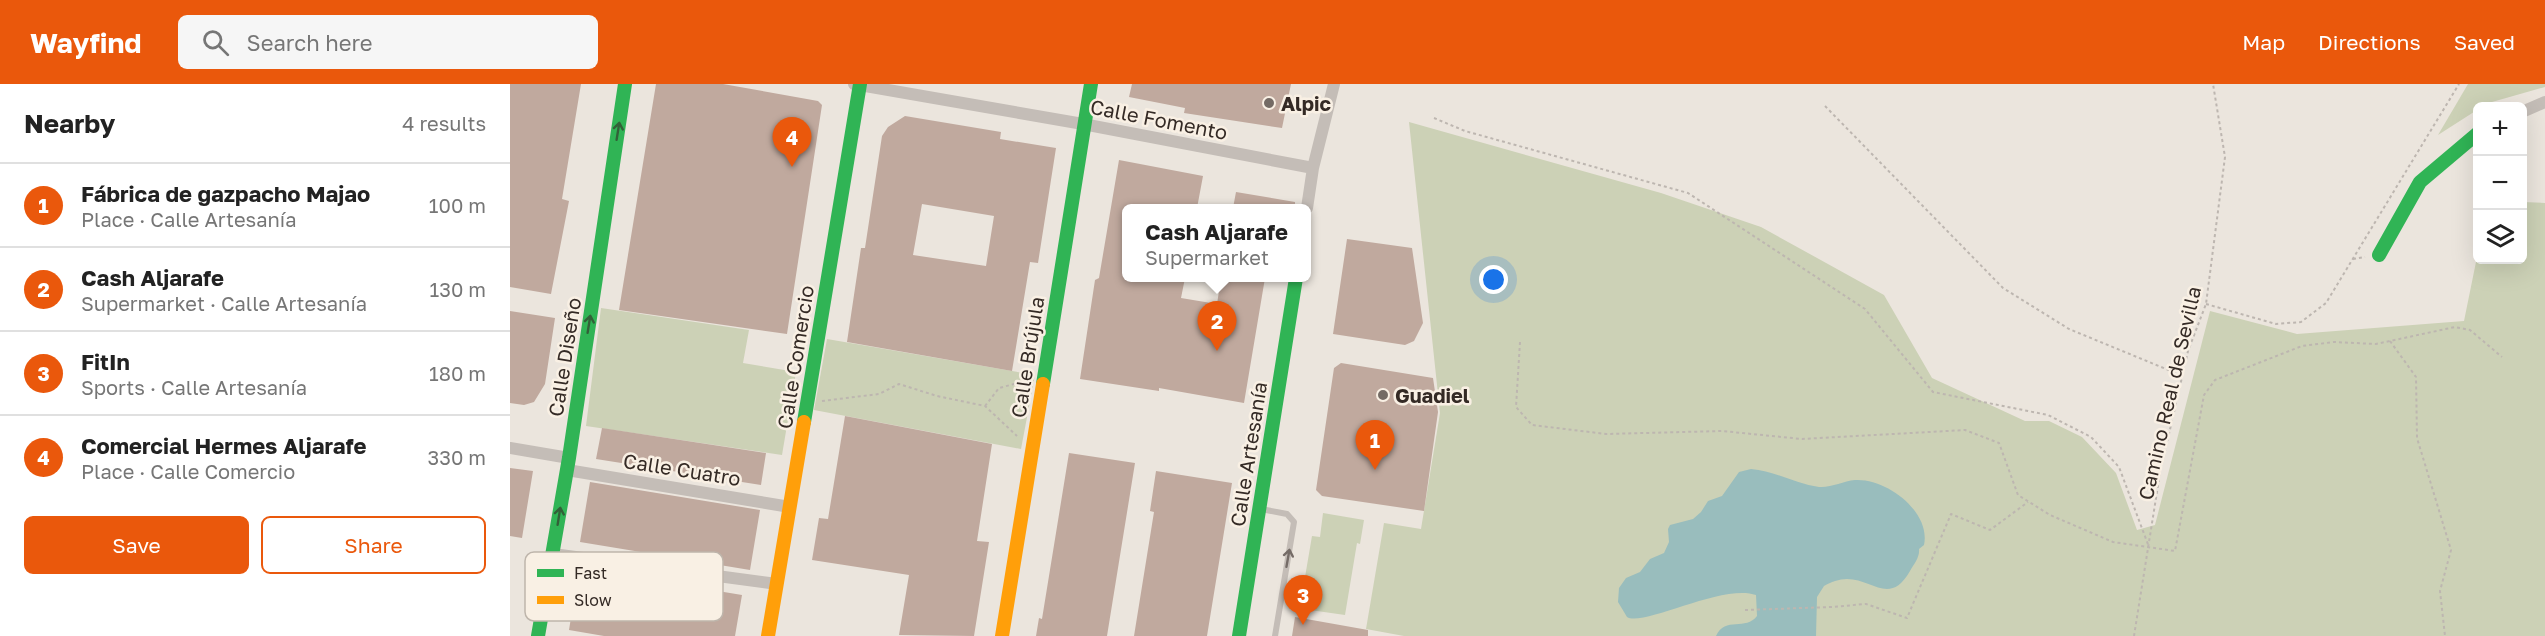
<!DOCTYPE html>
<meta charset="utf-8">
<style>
body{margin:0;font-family:"Golos Text",sans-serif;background:#f6f6f6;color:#222}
.controls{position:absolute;right:18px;top:18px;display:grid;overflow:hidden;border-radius:9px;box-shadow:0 6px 24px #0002}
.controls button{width:54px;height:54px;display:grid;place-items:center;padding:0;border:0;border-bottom:2px solid #e0e0e0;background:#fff;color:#222;font:30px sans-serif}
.you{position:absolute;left:984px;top:196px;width:21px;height:21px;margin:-15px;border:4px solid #fff;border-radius:50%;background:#1a73e8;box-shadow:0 0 0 9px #1a73e833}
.badge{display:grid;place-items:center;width:39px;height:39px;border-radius:50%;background:#ea580c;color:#fff;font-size:20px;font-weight:700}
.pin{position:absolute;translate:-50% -50px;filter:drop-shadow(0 2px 3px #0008)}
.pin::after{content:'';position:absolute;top:32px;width:21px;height:18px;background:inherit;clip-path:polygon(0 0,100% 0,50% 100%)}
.popup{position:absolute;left:612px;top:120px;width:189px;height:78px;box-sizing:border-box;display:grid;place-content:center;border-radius:9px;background:#fff;filter:drop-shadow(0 2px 4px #0005);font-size:20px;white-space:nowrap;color:#767676}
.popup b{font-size:22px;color:#222}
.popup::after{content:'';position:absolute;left:50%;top:100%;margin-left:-12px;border:12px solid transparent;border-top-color:#fff}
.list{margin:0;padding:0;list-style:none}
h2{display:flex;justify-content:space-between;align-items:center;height:78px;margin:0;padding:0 24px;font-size:26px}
h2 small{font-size:20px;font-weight:400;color:#767676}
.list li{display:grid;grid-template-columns:39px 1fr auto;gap:18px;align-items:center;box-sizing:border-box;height:84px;padding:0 24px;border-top:2px solid #e0e0e0}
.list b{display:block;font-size:22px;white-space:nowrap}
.list p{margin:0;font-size:20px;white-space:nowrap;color:#767676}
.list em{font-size:20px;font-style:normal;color:#767676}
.actions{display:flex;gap:12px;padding:18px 24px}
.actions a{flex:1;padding:14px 0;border:2px solid #ea580c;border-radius:9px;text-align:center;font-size:21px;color:#ea580c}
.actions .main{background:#ea580c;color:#fff}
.icon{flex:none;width:33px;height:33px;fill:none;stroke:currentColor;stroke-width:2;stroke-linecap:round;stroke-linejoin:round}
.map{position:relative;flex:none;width:2035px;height:552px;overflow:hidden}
header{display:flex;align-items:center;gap:36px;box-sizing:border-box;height:84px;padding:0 30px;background:#ea580c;color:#fff}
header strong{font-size:28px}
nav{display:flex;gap:33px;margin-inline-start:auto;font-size:21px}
.search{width:420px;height:54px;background:#f6f6f6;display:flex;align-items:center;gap:15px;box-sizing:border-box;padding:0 21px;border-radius:9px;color:#767676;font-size:22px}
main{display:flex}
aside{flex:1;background:#fff}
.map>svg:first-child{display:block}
.green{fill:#ccd1b6}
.water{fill:#99bdbd}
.building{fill:#c0a99e;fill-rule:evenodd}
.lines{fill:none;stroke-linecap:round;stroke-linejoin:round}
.path{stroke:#bdb6b0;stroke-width:2;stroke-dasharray:3 3;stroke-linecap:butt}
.lane{stroke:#c4bdb7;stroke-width:6}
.street{stroke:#c4bdb7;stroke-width:12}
.fast{stroke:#30b455;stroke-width:14}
.slow{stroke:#ff9f0a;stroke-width:14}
.oneway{stroke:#326138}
.oneway2{stroke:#756c67}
.poi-dot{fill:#746b65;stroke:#f9f0e4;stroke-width:2}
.labels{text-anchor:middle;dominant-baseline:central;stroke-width:5;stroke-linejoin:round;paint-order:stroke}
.poi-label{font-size:20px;font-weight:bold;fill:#342a25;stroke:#f9f0e4;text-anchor:start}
.street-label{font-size:20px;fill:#342a25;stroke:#f9f0e4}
.key{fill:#f9f0e4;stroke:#beb5ab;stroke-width:1.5}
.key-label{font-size:16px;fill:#342a25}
</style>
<header>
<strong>Wayfind</strong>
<div class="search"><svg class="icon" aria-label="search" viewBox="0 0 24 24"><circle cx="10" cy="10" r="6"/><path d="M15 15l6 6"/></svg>Search here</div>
<nav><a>Map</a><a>Directions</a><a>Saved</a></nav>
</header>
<main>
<aside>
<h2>Nearby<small>4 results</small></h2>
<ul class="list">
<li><span class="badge">1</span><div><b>Fábrica de gazpacho Majao</b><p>Place · Calle Artesanía</p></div><em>100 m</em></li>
<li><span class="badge">2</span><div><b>Cash Aljarafe</b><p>Supermarket · Calle Artesanía</p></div><em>130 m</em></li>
<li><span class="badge">3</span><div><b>FitIn</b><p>Sports · Calle Artesanía</p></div><em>180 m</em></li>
<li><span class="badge">4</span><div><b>Comercial Hermes Aljarafe</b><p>Place · Calle Comercio</p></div><em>330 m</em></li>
</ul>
<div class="actions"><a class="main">Save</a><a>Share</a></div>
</aside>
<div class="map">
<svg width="2035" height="552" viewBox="0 0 2035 552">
<rect width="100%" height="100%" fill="#ebe5dd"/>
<!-- green -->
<path class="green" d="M1958,0H2035V3L1968,22L1967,26L1928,51Z
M899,38L1151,109L1251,143L1374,211L1422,294L1515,337H1539L1572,353L1606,389L1627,446L1645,441L1700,227L1787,250L1954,237L1967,173L1968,176H2012L2013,118L2035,119V552H894L856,545L874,439L911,445L930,329Z
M91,224L239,246L233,279L286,288L272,371L76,342Z
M317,255L525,291L511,365L304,326Z
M813,429L854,436L850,460L847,459L835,531L793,525L797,499H794L802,452L810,453Z"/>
<!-- water -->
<path class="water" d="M1241,385C1265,387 1286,400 1309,403C1321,404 1333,397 1345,396C1377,394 1421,428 1414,461L1409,465C1410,473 1404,480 1400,487C1380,522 1363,495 1337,495C1329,495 1321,498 1314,502L1307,513L1306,552H1206C1215,532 1236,547 1247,532L1246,511C1213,499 1133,543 1117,533L1108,518L1109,504L1116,494L1130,488L1140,475L1154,469L1159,458L1158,445L1160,441L1183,435L1191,428L1198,417L1212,412L1229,388Z"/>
<!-- building -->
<path class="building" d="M0,0H71L52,115L59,117L41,210L0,203Z
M146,0H213L308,17L312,21L277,250L109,226Z
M622,0H781L772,44L674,29L675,24L619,13Z
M395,32L491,48L490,55L546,64L528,179L520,178L502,287L337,258L351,164H355L372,52L378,43ZM412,120L484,132L476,182L403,171Z
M609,76L693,92L687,124H617V194H675L671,214L707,220L711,194H755L734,319L649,304V307L570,295L585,196L589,194Z
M726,108L785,118V124H723Z
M837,155L902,164L913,239L904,257L895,261L823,250Z
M0,227L45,234L35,300L24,318L14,321L0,319Z
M831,279L923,294L928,328L914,427L812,412L806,406L824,284Z
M335,332L482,360L467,457L479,458L464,552L389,551L399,491L302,476L309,434L318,435Z
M92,344L256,369L251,401L86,375Z
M559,369L625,379L597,552H526L529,534L532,535Z
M0,384L23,387L12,454L0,452Z
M646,387L722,399L697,552H624L644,428L640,427Z
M80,398L250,426L240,486L70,458Z
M69,484L232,511L225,552H94L59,546Z
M785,533L858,546V552H782Z"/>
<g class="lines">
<!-- path -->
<path class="path" d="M1315,22L1493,204L1559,245L1673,292
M924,34L955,47L1178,109L1355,225L1423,308L1538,331L1581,353L1609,383L1639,463
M1843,175L1855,173
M1696,220L1766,240L1791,238L1816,219L1949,0
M1880,257L1906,293L1907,354L1941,466L1930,507L1935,552
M1010,258L1006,323L1022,341L1096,350L1212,347L1292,355L1455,346L1489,359L1508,411L1540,431L1603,458L1665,467L1694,311L1705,296L1792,262L1824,258L1866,260L1945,243L1960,246L1992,273
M312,317L369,310L389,300L427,312L475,322L507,352
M475,322L489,304L519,296
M1235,526L1321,523L1356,520L1397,534L1441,430L1480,446L1518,418
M1624,552L1650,389L1678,267L1696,220L1715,73L1703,0"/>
<!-- lane -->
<path class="lane" d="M751,425L777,430L784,438L765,552"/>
<!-- street -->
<path class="street" d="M344,0L573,40L803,84
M2012,28L2035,18
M797,124L803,84L824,0
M0,364L59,374
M57,386L280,423
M43,470L267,500"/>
<!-- fast -->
<path class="fast" d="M1869,171L1910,98L1968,49
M533,300L581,0
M294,338L350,0
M28,552L59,374L115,0
M729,552L786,194"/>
<!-- slow -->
<path class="slow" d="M258,552L294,338
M492,552L533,300"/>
</g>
<!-- one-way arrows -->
<defs><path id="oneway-shaft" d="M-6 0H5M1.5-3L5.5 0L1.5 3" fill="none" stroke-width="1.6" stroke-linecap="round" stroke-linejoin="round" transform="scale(1.5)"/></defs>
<g class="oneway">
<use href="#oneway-shaft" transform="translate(108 47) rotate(-81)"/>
<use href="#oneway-shaft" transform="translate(79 240) rotate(-81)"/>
<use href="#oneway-shaft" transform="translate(49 432) rotate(-81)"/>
</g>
<use class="oneway2" href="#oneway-shaft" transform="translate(778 474) rotate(-80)"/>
<!-- markers -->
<g class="poi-dot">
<circle cx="759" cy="19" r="6"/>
<circle cx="873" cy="311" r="6"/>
</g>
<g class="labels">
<!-- poi labels -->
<g class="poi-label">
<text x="771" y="19">Alpic</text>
<text x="885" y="311">Guadiel</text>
</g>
<!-- street labels -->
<g class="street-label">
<text transform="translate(649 35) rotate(11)">Calle Fomento</text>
<text transform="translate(54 273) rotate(-81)">Calle Diseño</text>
<text transform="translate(285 273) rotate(-81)">Calle Comercio</text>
<text transform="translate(517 273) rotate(-81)">Calle Brújula</text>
<text transform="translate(1659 309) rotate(-77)">Camino Real de Sevilla</text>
<text transform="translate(738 370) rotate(-81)">Calle Artesanía</text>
<text transform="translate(172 385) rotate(9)">Calle Cuatro</text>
</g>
</g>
<!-- legend -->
<rect x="15" y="468" width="198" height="69" rx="9" class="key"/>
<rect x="27" y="485" width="27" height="8" fill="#30b455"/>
<rect x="27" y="512" width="27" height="8" fill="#ff9f0a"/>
<g class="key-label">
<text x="64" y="495">Fast</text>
<text x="64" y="522">Slow</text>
</g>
</svg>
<div class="controls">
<button>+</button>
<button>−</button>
<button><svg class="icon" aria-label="layers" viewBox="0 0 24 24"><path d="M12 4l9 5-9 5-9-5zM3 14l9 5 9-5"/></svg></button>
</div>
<div class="you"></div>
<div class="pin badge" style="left:865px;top:386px">1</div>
<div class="pin badge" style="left:707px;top:267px">2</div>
<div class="popup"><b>Cash Aljarafe</b>Supermarket</div>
<div class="pin badge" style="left:793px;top:541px">3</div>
<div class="pin badge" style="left:282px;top:83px">4</div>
</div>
</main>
